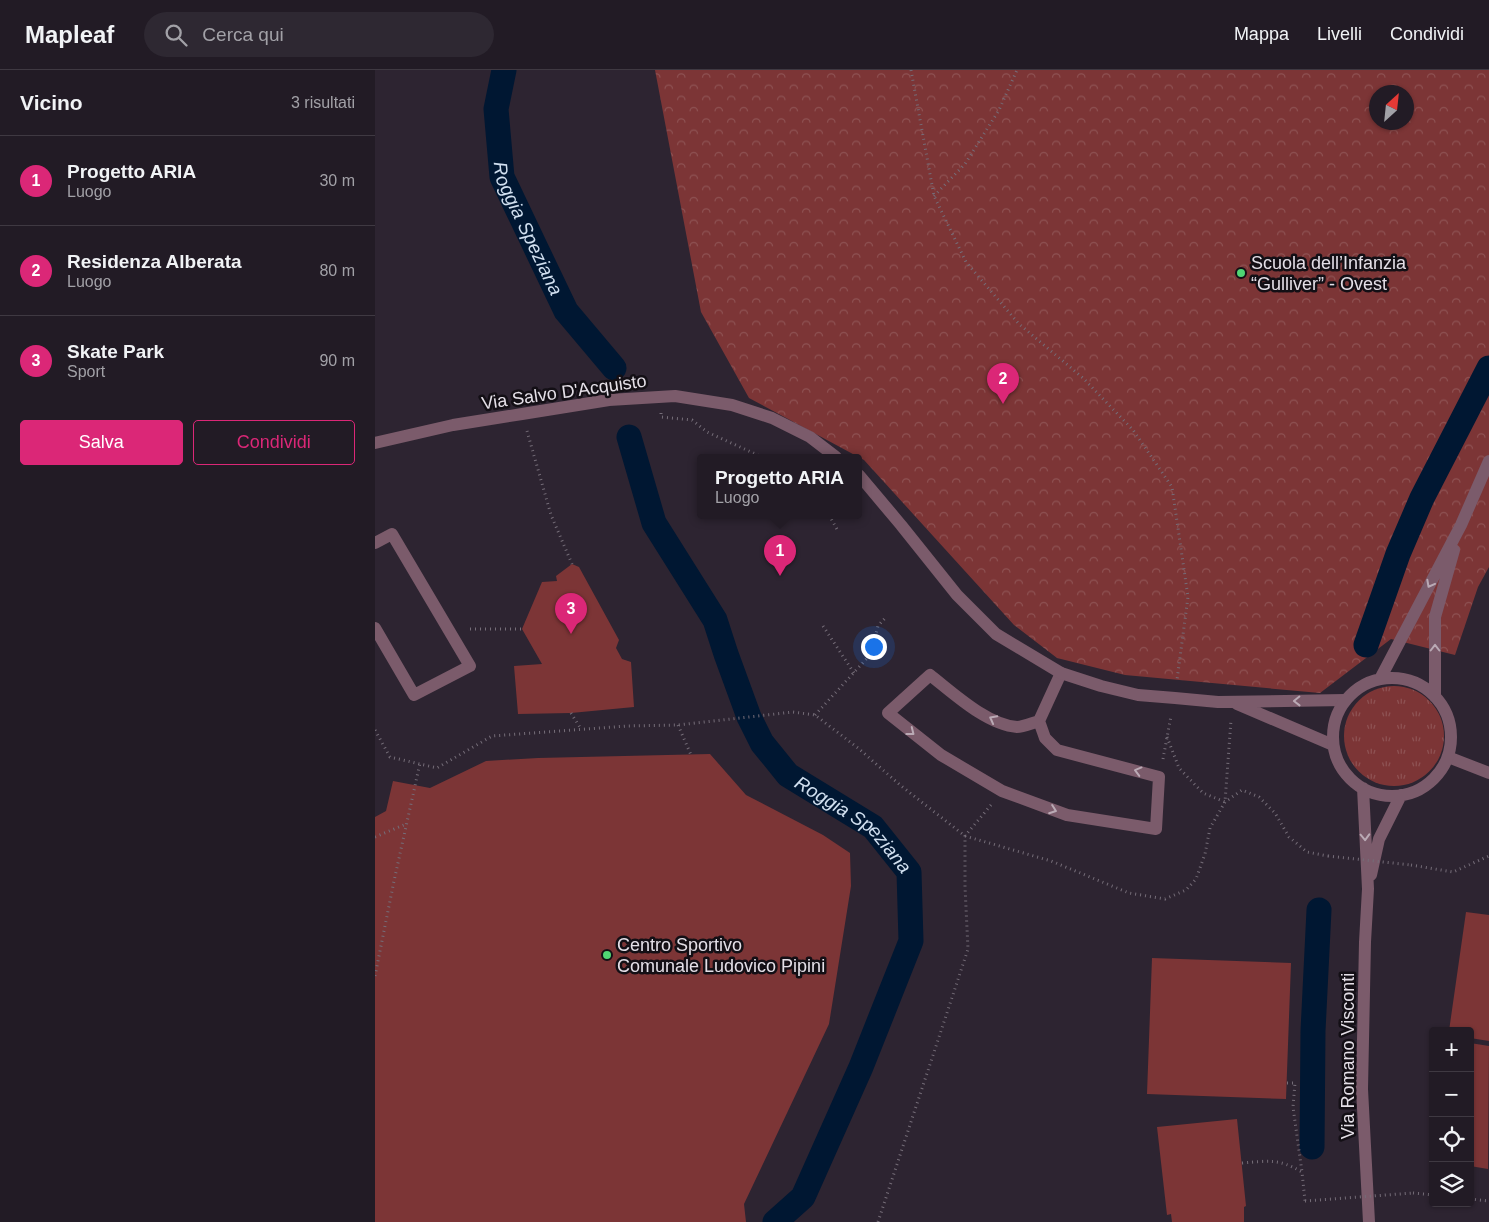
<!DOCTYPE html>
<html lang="it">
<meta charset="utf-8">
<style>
body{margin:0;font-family:Arial,sans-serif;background:#2e2832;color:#f1f3f6}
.controls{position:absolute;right:15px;bottom:15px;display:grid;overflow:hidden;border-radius:5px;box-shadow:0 1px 4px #0004}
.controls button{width:45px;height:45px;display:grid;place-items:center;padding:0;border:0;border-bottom:1px solid #3f3942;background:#221b25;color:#f1f3f6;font:25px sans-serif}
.compass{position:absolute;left:994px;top:15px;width:45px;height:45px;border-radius:50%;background:#221b25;box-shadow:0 1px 4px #0004;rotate:27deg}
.you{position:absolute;left:498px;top:576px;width:18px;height:18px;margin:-12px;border:4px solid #fff;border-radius:50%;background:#1a73e8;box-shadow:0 0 0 8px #1a73e833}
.badge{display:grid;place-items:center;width:32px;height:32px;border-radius:50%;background:#db2777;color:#fff;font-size:16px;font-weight:700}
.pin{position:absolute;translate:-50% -41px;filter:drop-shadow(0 1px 2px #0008)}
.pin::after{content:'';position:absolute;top:26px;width:18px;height:15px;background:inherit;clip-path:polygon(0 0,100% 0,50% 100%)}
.popup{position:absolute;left:322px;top:384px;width:165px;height:65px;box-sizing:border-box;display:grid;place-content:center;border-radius:5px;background:#221b25;filter:drop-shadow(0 1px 4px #0005);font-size:16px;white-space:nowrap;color:#a2a1a7}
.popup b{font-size:19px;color:#f1f3f6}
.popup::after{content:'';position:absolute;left:50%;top:100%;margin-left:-10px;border:10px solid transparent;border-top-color:#221b25}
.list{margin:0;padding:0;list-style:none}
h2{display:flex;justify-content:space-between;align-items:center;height:65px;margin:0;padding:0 20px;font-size:21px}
h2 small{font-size:16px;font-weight:400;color:#a2a1a7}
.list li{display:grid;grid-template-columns:32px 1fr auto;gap:15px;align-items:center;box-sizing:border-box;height:90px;padding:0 20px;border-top:1px solid #3f3942}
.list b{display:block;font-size:19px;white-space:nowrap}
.list p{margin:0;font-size:16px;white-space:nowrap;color:#a2a1a7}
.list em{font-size:16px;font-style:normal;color:#a2a1a7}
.actions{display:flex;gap:10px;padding:15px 20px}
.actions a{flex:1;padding:11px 0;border:1px solid #db2777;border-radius:5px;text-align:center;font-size:18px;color:#db2777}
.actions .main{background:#db2777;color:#fff}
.icon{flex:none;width:28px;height:28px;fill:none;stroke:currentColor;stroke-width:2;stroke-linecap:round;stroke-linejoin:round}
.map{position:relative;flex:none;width:1114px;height:1152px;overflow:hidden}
header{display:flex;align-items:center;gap:30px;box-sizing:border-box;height:70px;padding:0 25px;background:#221b25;border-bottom:1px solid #3f3942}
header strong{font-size:24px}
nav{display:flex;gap:28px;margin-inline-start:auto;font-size:18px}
.search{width:350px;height:45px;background:#2e2832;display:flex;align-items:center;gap:12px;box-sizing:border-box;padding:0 18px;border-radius:28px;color:#a2a1a7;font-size:19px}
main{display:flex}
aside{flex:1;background:#221b25}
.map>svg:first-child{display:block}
.grass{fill:url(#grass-tufts)}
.park{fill:url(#park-crowns);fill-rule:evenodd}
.garden{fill:#7c3536}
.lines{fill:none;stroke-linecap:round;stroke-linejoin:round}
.canal{stroke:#001732;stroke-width:25}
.path{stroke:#756d78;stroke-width:3;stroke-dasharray:1 4;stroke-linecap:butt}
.service{stroke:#7b5b6b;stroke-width:12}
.minor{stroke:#7b5b6b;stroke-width:12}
.tertiary{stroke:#7b5b6b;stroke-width:12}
.path-bridge{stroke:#756d78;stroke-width:3;stroke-dasharray:1 4;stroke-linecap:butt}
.oneway{stroke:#baaab5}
.poi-dot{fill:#50d674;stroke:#130f15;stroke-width:2}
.labels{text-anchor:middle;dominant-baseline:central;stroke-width:5;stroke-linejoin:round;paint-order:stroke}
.poi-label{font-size:18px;fill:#e4dfe7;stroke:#130f15;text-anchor:start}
.street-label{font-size:18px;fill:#e4dfe7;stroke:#130f15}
.water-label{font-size:19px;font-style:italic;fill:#d1e0f0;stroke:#130f15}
</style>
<header>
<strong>Mapleaf</strong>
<div class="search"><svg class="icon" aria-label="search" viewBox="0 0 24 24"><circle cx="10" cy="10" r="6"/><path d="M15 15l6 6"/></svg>Cerca qui</div>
<nav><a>Mappa</a><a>Livelli</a><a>Condividi</a></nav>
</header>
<main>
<aside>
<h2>Vicino<small>3 risultati</small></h2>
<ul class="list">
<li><span class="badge">1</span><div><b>Progetto ARIA</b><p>Luogo</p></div><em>30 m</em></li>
<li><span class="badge">2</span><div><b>Residenza Alberata</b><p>Luogo</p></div><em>80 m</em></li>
<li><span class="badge">3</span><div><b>Skate Park</b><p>Sport</p></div><em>90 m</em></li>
</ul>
<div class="actions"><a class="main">Salva</a><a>Condividi</a></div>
</aside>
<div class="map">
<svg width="1114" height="1152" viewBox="0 0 1114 1152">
<defs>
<pattern id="grass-tufts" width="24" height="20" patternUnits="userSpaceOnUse" patternTransform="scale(1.25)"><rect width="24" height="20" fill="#7c3536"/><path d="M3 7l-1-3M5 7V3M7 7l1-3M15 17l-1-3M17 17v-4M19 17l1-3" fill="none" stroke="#8e5253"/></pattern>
<pattern id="park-crowns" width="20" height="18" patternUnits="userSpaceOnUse" patternTransform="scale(1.25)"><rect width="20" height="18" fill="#7c3536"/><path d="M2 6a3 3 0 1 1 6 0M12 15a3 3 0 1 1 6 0" fill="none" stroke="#8e5253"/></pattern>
</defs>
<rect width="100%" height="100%" fill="#2d2431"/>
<!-- grass -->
<path class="grass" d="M969 666a50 50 0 1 1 100 0a50 50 0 1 1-100 0Z"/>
<!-- park -->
<path class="park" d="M280,0H1114V497L1103,517L1080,585L1016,569L945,623L750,605L682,588L639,555L489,390L374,328L326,242ZM1002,22H1032V52H1002Z"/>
<!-- garden -->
<path class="garden" d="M197,494L204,497L244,570L241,578L247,589L256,592L259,637L196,643L143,644L139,596L167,594L147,559L167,512L182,511L181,506Z
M335,684L371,725L448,765L475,783L476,816L454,954L369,1134L371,1152H0V747L11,741L18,711L55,718L111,691L163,688Z
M1091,842L1114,845V971L1095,968V961H1074Z
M777,888L916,893L911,1029L772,1024Z
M1095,973L1114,976L1113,1099L1095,1096Z
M862,1049L871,1136L869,1137V1152H797L796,1144L792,1145L782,1057Z"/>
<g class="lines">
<!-- canal -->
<g class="canal">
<path id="s1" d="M129,0L121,39L127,107L191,241L239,298"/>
<path id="s2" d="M254,367L279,453L340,550L351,584L374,647L387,673L413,705L498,757L534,802L536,871L486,997L428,1127L400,1152"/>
<path d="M991,575L1023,484L1047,428L1114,298"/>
<path d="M937,1077L938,961L944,840"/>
</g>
<!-- path -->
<path class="path" d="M536,0L559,126L591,192L644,254L708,308L758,360L797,417L813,527L802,610
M559,126L590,94L624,40L642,0
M286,343V347L317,350L332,362L387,387
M152,361L176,445L197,494
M454,445L463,461
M448,556L479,603
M95,559H147
M196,643L206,659
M440,645L495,585L503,556L511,547
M303,655L316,685
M0,660L15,687L62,698L117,666L252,656L303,655L418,642L440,645L483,678L525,715L590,766L676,791L754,823L790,829L811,820L821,809L830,784L835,758L850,732L867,720L884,727L900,743L914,767L932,782L953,786
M792,667L804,698L828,723L850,732L856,650
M788,689L796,646
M0,767L31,754
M1036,795L1078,802L1114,786
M0,906L19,811L45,693
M912,1013H920L918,1037L927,1102
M867,1093C893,1091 903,1088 927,1102L930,1131
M1038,1123L1058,1125
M1095,1129L1114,1131
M503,1152L593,879L590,817V766L616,735"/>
<!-- service -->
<path class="service" d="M0,473L17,464L95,596L39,625L0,558
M664,651C657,653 648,657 642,657C612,655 578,623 555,605L513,643L566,685L627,721L692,745L781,759L784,707L682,680L670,668L664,651L686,603"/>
<!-- minor -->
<path class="minor" d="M0,373L78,355L147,344L234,330L300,326L357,335L397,348L435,367L461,387
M484,405L526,455L582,525L621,564L686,603L726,616L763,625L800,628L843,632L970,630
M862,634L958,675
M1073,687L1114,703"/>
<!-- tertiary -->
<path class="tertiary" d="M958 667a59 59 0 1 1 118 0a59 59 0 1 1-118 0Z
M1005,609L1086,455L1114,391
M1060,627V547L1079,480
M988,718L993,819L990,872L987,1019L994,1152
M996,805L1004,769L1026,725"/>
<!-- path-bridge -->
<path class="path-bridge" d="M953,786L1036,795
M930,1131L1038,1123"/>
</g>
<!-- one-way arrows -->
<defs><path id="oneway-chevron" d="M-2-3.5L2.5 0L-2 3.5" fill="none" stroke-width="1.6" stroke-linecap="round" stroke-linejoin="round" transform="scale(1.25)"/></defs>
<g class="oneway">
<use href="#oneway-chevron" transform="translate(1055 514) rotate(118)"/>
<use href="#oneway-chevron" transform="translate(1060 578) rotate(-90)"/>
<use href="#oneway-chevron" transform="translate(922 631) rotate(179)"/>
<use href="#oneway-chevron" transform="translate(618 649) rotate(-152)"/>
<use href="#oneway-chevron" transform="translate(536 662) rotate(38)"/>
<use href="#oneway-chevron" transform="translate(763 701) rotate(-165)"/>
<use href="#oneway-chevron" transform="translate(678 740) rotate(20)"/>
<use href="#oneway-chevron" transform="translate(990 767) rotate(88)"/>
</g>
<!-- markers -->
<g class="poi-dot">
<circle cx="866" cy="203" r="5"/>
<circle cx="232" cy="885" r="5"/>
</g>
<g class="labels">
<!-- poi labels -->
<g class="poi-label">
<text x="876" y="193">Scuola dell’Infanzia<tspan x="876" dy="21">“Gulliver” - Ovest</tspan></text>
<text x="242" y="875">Centro Sportivo<tspan x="242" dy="21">Comunale Ludovico Pipini</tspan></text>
</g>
<!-- street labels -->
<g class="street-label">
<text transform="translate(189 322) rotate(-8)">Via Salvo D'Acquisto</text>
<text transform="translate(973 986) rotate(-90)">Via Romano Visconti</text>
</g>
<!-- water labels -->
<g class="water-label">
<text stroke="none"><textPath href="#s1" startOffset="165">Roggia Speziana</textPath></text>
<text stroke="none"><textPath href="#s2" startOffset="460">Roggia Speziana</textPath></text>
</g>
</g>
</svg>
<div class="controls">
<button>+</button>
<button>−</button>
<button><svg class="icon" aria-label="locate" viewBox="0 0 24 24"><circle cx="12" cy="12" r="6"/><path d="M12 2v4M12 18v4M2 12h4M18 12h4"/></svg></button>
<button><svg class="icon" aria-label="layers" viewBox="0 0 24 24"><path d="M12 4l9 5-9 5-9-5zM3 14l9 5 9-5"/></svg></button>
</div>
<svg class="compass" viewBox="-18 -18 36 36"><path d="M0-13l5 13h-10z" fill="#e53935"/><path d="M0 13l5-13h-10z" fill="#a2a1a7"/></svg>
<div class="you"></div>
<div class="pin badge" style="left:405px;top:506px">1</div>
<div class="popup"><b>Progetto ARIA</b>Luogo</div>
<div class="pin badge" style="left:628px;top:334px">2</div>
<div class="pin badge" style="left:196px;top:564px">3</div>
</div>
</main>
